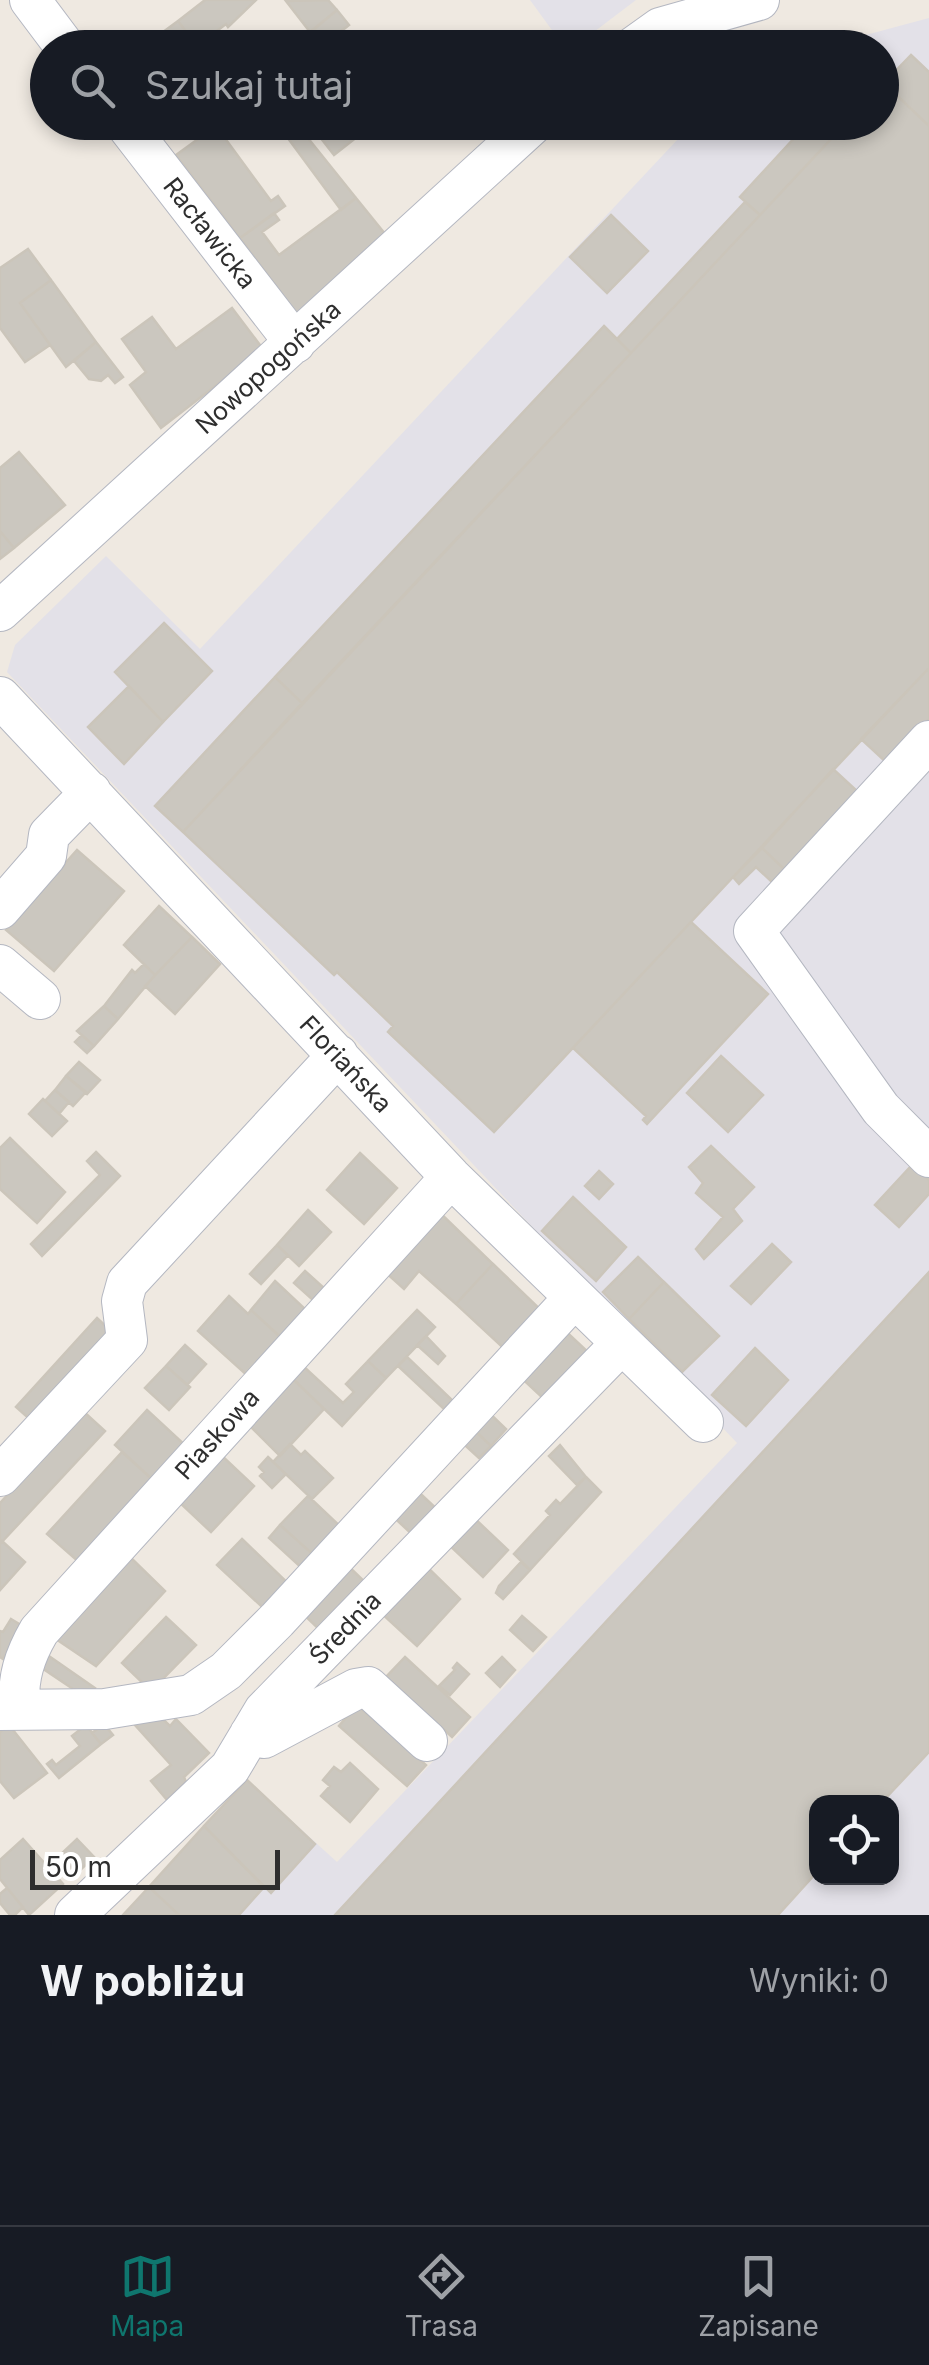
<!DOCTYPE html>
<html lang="pl">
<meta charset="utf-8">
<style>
body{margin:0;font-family:Inter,sans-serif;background:#20242c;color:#f1f3f6}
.controls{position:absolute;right:30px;bottom:30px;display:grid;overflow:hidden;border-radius:20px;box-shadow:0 5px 15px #0003}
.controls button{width:90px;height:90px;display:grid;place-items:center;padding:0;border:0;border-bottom:2px solid #363941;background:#171b24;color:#f1f3f6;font:50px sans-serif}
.scale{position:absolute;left:30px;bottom:25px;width:250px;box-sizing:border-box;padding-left:10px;border:5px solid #2e2e2e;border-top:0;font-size:28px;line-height:35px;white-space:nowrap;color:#2e2e2e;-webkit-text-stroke:8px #fff;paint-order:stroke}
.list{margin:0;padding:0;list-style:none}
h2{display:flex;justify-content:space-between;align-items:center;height:130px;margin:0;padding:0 40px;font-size:42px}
h2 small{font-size:32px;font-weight:400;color:#9ea1a6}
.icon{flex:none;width:55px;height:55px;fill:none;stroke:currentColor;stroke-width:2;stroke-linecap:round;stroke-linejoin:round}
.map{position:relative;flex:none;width:929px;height:1915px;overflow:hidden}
.search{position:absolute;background:#171b24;box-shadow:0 5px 15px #0003;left:30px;right:30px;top:30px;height:110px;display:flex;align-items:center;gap:25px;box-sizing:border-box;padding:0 35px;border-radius:55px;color:#9ea1a6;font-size:38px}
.sheet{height:310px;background:#171b24}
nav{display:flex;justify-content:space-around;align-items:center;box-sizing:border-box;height:140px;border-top:2px solid #363941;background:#171b24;font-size:28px;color:#9ea1a6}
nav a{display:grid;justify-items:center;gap:5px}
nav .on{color:#0f766e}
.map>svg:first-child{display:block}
.industrial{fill:#e3e1e8;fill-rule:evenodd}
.building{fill:#cbc7bf;stroke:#cbc5ba;stroke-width:2.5}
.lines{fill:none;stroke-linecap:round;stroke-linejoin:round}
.minor-casing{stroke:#b4b7c1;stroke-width:42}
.minor{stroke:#fff;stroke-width:40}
.labels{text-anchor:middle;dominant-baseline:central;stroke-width:8;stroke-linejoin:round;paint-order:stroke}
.street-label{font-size:25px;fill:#2e2e2e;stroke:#fff}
</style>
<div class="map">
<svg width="929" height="1915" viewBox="0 0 929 1915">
<rect width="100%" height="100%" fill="#efe9e1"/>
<!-- industrial -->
<path class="industrial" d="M530,0H636L574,47L565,48Z
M929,18V1915H123L247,1780L337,1862L737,1443L7,672L15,645L106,556L200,649L693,123L882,122V48L821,47ZM816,1802H892V1878H816Z"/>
<!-- building -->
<path class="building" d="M205,0H256L228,27L226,24L197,46L178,21Z
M328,0L337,10L310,32L286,1Z
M337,10L349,25L320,48H284L290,43L293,47Z
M178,21L197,46L195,48H183L176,38L167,45L159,35Z
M911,55L929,72V126L884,83Z
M884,83L929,126V668L494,1132L388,1032L393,1026L337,972L334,975L183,832L847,122H882Z
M276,122H295L356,198L341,210Z
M329,122H354L362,133L334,155L316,132Z
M809,122H847L760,215L740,197Z
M216,126L271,201L278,196L285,206L240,238L176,155Z
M356,198L386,235L297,314L240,238L274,213L279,220L262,232L279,255Z
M745,202L760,215L631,353L617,339Z
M611,215L648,251L607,293L570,257Z
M28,249L51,280L20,303L50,345L25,362L0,328V268Z
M51,280L96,342L66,367L20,303Z
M232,308L263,349L161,428L130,385L146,372L122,339L152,317L176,349Z
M604,326L631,353L302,703L275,677Z
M96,342L123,377L115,383L108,375L101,381L89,379L74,361Z
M19,452L65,505L14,548L0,531V468Z
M0,531L14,548L0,559Z
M164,623L212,671L163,722L115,672Z
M929,668V719L887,763L861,739Z
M275,677L302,703L183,832L155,806Z
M129,686L163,722L124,764L88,727Z
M833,769L857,791L784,869L762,848Z
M762,848L784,869L772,882L756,867L739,884L733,877Z
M77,850L124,891L54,971L6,930Z
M159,906L192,937L155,975L124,945Z
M691,922L768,994L647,1124L643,1120L646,1116L573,1048Z
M192,937L220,964L175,1014L145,986Z
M144,964L155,975L118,1019L104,1006L132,970L135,973Z
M104,1006L118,1019L94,1046L77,1031Z
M82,1035L94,1046L87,1053L75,1042Z
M721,1056L763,1095L728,1132L687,1093Z
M79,1062L100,1080L87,1094L66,1076Z
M66,1076L86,1092L73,1106L55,1090Z
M55,1090L69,1102L59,1114L45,1101Z
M43,1099L67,1121L52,1136L29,1114Z
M10,1138L65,1192L37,1223L0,1189V1148Z
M711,1146L754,1187L733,1209L742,1221L704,1259L696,1249L723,1217L696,1193L703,1183L689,1167Z
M96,1152L120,1176L42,1256L31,1244L100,1175L87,1161Z
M360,1153L397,1188L364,1224L327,1190Z
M912,1165L929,1180V1194L899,1227L875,1205Z
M599,1171L613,1184L599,1199L585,1186Z
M573,1197L626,1247L596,1281L542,1231Z
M308,1210L331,1232L299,1266L277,1245Z
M438,1211L493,1264L456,1304L419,1271L404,1289L384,1271Z
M772,1244L791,1262L751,1304L731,1286Z
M277,1245L288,1255L261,1284L250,1274Z
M638,1257L664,1282L629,1319L603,1292Z
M493,1264L546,1315L510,1354L456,1304Z
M305,1271L324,1288L313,1300L294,1283Z
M929,1272V1752L882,1802H816V1873L778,1915H335Z
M275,1281L305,1309L280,1337L251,1310Z
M664,1282L719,1336L682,1372L629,1319Z
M229,1296L248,1314L251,1310L284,1340L249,1377L198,1331Z
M417,1310L435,1327L386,1378L368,1361Z
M97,1318L115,1335L34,1423L16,1407Z
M559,1325L589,1353L545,1400L515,1372Z
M426,1336L445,1356L438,1364L417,1345Z
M185,1345L206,1364L187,1385L166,1366Z
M755,1348L788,1380L746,1426L712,1395Z
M407,1357L452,1400L444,1409L398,1366Z
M368,1361L386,1378L342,1426L291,1377L302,1365L343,1403L354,1392L346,1384Z
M166,1366L190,1387L169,1410L145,1388Z
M291,1377L324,1409L280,1456L248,1424Z
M483,1407L506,1429L491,1446L468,1424Z
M147,1410L186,1446L154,1481L115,1445Z
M84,1412L105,1431L0,1544V1503Z
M468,1424L491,1446L479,1458L456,1437Z
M290,1444L301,1455L305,1451L333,1478L312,1499L273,1462Z
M560,1445L586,1477L577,1485L549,1456Z
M122,1452L154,1481L80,1563L47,1534Z
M221,1455L254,1486L211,1532L178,1501Z
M268,1457L286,1474L272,1488L260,1476L264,1472L259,1467Z
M586,1477L601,1492L530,1570L514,1554L550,1515L546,1511L556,1500L560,1504Z
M410,1484L440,1512L416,1538L386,1510Z
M308,1496L344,1530L317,1558L280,1525Z
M472,1516L508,1550L483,1577L446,1542Z
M280,1525L317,1558L304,1570L269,1538Z
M242,1539L297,1592L273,1617L217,1565Z
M2,1541L25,1562L0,1590V1544Z
M129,1556L165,1591L96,1666L53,1637Z
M343,1561L370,1587L325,1635L297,1608Z
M521,1562L530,1570L503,1599L496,1593L499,1586Z
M425,1565L460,1599L417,1646L380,1612Z
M522,1616L546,1637L533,1651L510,1630Z
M166,1617L196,1645L151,1691L122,1663Z
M11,1619L24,1627L3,1659L0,1657V1631L3,1632Z
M46,1654L95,1688L88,1699L39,1666Z
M405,1657L470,1717L452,1737L386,1677Z
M502,1657L515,1670L500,1687L486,1673Z
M457,1663L469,1674L450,1695L439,1686L455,1670L453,1668Z
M357,1705L426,1765L407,1786L339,1726Z
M152,1709L170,1726L176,1719L209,1753L184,1777L186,1782L167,1800L151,1781L171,1765L135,1725Z
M104,1724L113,1735L101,1744L92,1733Z
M9,1725L47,1773L14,1798L0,1781V1732Z
M86,1725L101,1744L59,1778L47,1764L52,1760L56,1765L80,1746L72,1736Z
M350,1763L378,1789L350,1822L321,1796L330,1786L323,1780L334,1767L341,1772Z
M247,1780L315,1844L271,1893L204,1826Z
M204,1826L264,1887L239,1915H179L149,1887Z
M23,1839L63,1884L29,1915L0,1879V1860Z
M77,1839L94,1857L76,1874L59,1856Z
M149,1887L179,1915H123Z
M7,1888L23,1907L15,1915H10L0,1903V1894Z"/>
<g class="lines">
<defs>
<path id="minor" d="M30,0L66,48
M632,48L660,28L759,0
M124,122L295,343
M0,611L535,122
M0,697L451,1177L703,1422
M929,741L754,931L881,1109L929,1157
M0,909L46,856L49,835L91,792
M0,965L40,999
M0,1476L127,1340L122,1301L127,1283L338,1055
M19,1707C18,1677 24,1657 39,1631L451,1177
M0,1710L105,1709L191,1695L226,1671L277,1620L574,1298
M250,1734L264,1738L356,1689L368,1687L427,1741
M75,1915L230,1768L264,1711L621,1344"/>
</defs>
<!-- minor casing -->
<use href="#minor" class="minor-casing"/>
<!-- minor -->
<use href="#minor" class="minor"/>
</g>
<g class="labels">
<!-- street labels -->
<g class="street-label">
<text transform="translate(210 233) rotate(52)">Racławicka</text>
<text transform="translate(268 367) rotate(-42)">Nowopogońska</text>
<text transform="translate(346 1064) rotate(47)">Floriańska</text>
<text transform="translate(217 1434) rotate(-48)">Piaskowa</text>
<text transform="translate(345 1628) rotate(-46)">Średnia</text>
</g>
</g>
</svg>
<div class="controls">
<button><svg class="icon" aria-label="locate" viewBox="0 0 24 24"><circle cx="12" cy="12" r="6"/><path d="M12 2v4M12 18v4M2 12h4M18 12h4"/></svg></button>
</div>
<div class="scale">50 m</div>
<div class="search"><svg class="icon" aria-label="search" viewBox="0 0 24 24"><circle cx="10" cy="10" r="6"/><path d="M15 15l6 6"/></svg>Szukaj tutaj</div>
</div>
<section class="sheet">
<h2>W pobliżu<small>Wyniki: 0</small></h2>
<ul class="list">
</ul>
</section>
<nav>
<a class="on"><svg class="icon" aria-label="map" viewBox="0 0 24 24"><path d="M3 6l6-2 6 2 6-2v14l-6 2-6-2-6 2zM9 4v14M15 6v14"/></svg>Mapa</a>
<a><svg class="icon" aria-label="directions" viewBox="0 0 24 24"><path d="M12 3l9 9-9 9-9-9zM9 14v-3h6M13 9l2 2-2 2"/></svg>Trasa</a>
<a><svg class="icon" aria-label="saved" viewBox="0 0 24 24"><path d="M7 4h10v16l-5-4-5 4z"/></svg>Zapisane</a>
</nav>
